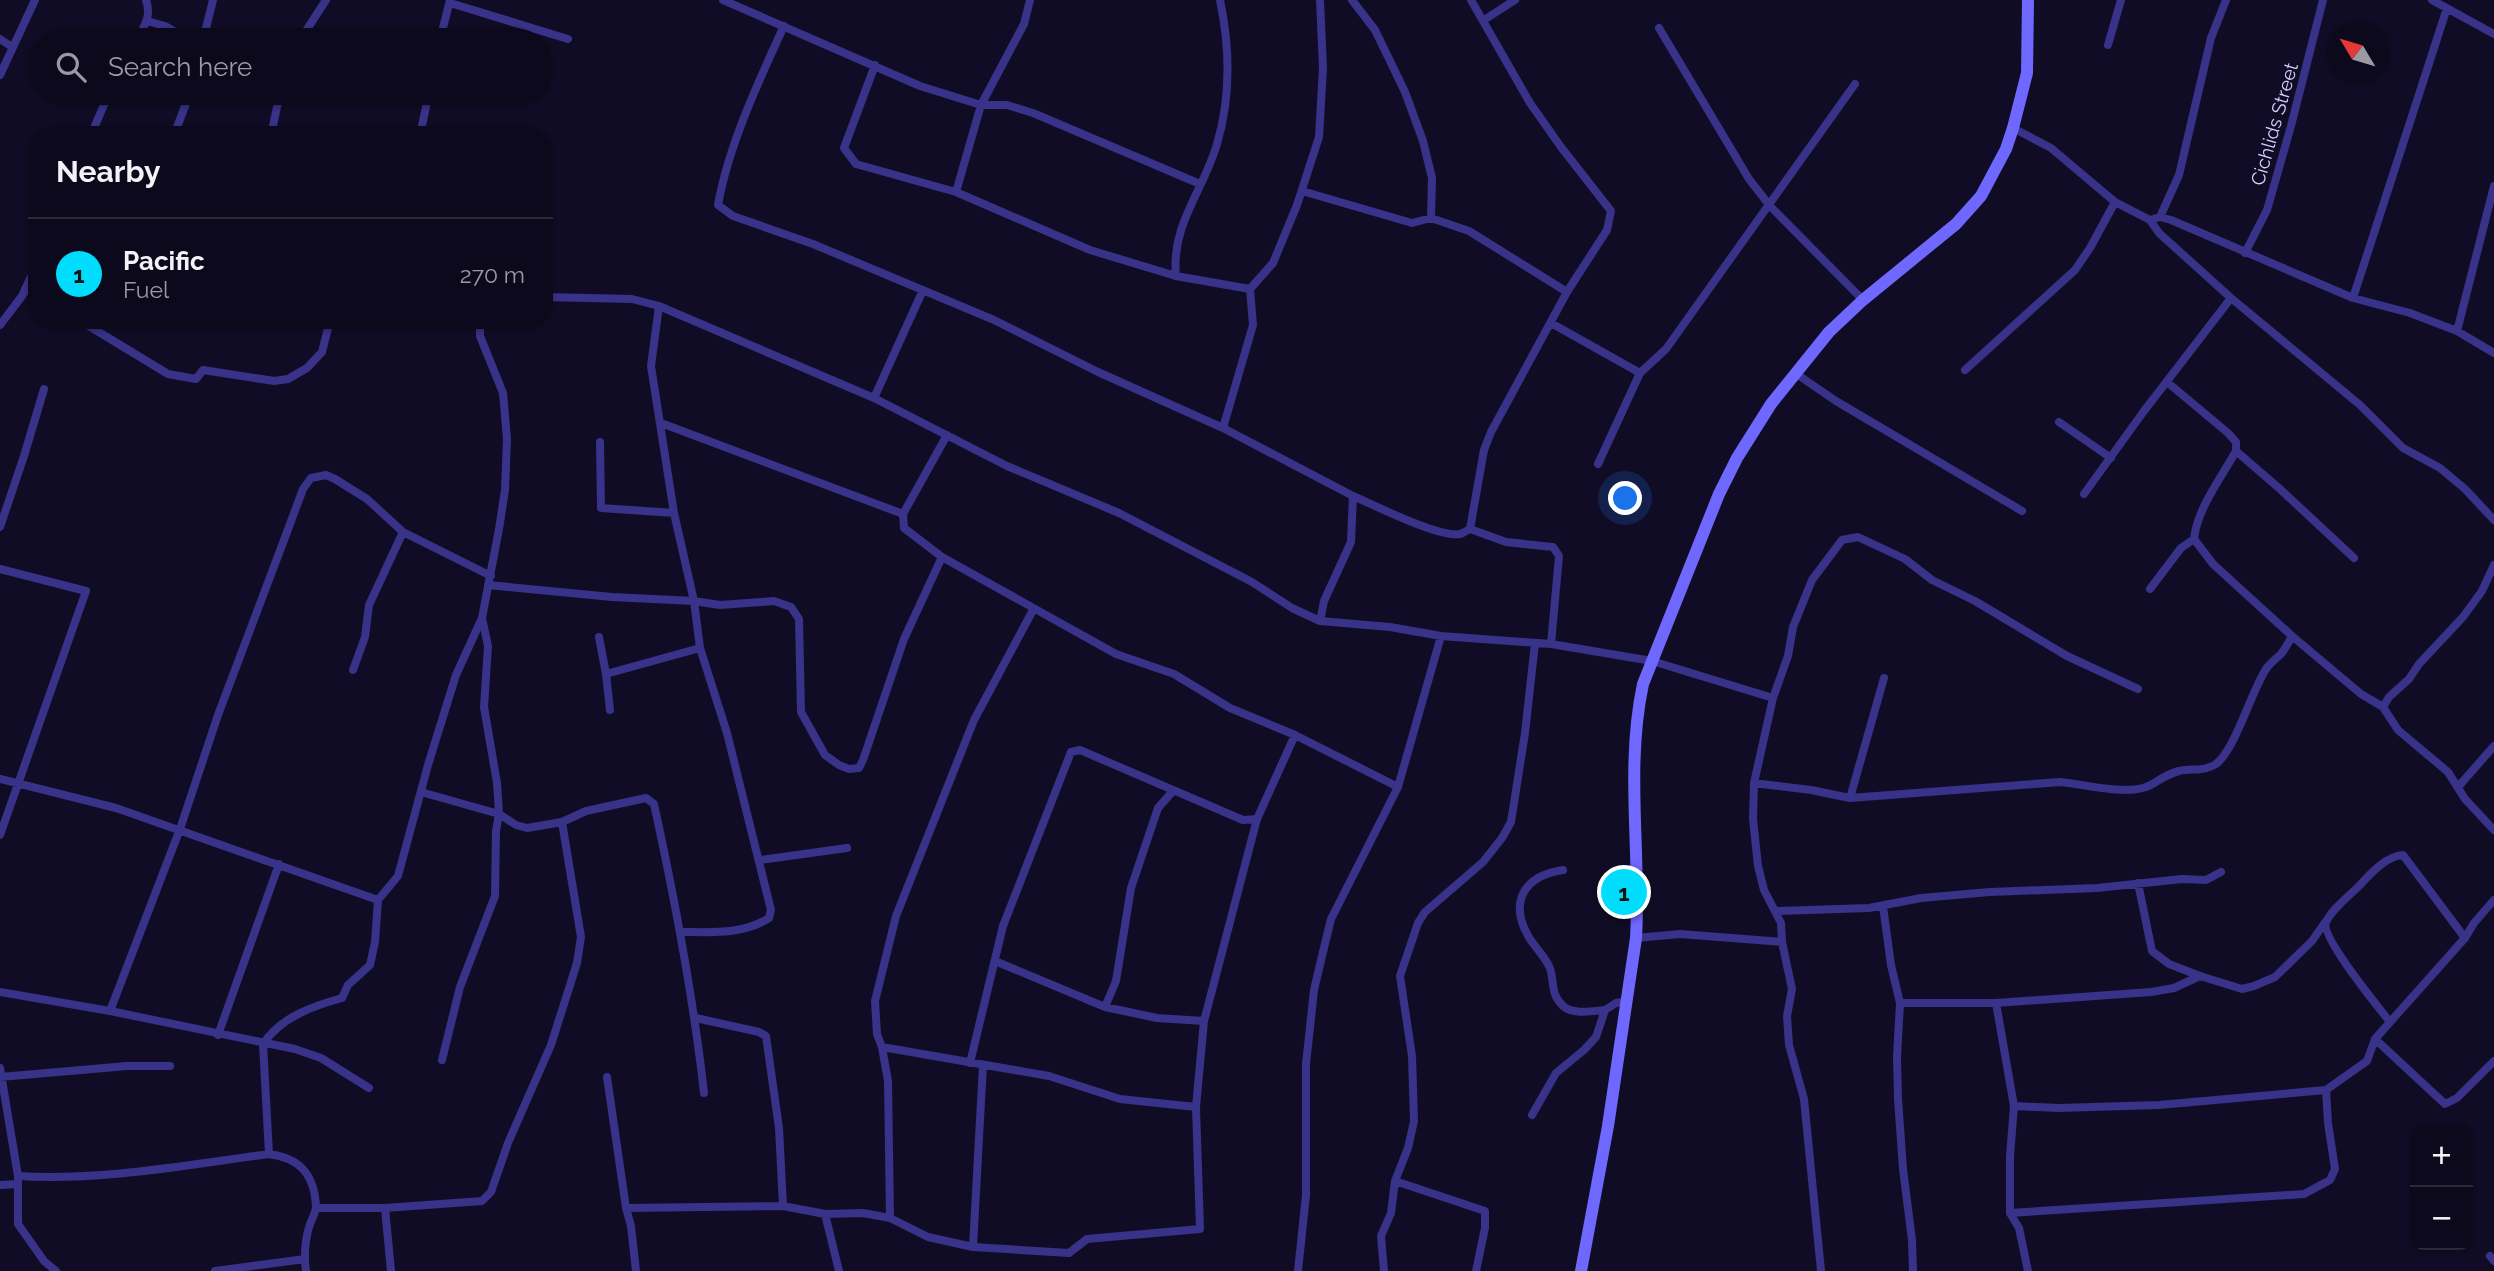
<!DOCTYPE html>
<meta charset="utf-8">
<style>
body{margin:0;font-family:Raleway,sans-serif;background:#161225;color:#f1f3f6}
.controls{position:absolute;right:21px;bottom:21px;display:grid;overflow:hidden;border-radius:14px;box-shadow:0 2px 5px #0004}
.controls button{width:63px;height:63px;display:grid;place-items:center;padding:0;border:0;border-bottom:2px solid #2d2a3b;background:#0d091c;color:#f1f3f6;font:35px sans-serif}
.compass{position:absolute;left:2326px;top:21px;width:63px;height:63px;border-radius:50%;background:#0d091c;box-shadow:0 2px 5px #0004;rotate:308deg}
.you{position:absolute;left:1626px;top:499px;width:24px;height:24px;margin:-18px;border:5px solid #fff;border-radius:50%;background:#1a73e8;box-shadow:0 0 0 10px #1a73e833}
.badge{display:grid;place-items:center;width:46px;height:46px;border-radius:50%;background:#00ddfc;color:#111;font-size:23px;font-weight:700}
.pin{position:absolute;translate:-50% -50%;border:4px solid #fff;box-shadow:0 2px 7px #0006}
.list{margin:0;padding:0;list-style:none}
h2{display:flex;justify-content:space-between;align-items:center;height:91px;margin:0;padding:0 28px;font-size:30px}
h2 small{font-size:23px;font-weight:400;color:#9a9aa3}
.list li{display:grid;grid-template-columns:46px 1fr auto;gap:21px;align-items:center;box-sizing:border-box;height:112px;padding:0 28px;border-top:2px solid #2d2a3b}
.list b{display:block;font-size:26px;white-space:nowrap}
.list p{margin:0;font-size:23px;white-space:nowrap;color:#9a9aa3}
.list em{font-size:23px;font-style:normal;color:#9a9aa3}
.icon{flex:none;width:38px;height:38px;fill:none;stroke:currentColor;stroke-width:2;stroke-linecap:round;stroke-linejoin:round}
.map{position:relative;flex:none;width:2494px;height:1271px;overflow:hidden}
.search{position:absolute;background:#0d091c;box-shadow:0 2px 5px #0004;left:28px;top:28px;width:525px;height:77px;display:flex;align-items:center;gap:18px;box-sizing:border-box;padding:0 24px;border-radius:38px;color:#9a9aa3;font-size:26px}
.panel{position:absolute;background:#0d091c;box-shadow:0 2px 5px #0004;left:28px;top:126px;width:525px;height:203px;border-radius:28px}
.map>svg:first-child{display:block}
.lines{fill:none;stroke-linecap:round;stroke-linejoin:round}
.minor{stroke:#383289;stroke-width:8}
.secondary{stroke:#6e68ff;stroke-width:12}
.labels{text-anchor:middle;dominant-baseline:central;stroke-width:6;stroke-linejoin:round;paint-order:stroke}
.street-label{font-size:19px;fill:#d7d1ff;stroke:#110c25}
</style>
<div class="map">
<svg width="2494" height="1271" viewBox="0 0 2494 1271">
<rect width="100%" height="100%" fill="#110c25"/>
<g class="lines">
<!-- minor -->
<path class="minor" d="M723,0L920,86L981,105H1007L1033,113L1200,184
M1352,0L1375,30L1405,92L1423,141L1432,178L1431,218
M2432,0L2494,34
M450,3L568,39
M1484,20L1515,0
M147,21L165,26L190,40
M784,26C759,80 728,147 718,205L733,216L813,244L994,320L1098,372L1223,428L1353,496L1351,542L1324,601L1320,621
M1659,28L1749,179L1770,206L1863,300
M0,39L12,47
M136,40C144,27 152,16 146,0
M203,40L213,0
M300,40L326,0
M440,40L450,0
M2108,45L2121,0
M875,65L844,148L856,164L956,192L1090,250L1176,276L1250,289
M0,75L35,0
M2013,128L2051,148L2115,202L2150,220L2159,233L2231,298L2360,405L2403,448L2440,468L2465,489L2494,520
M91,135L109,93
M174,135L190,93
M271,135L280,93
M420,135L429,93
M1302,191L1412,223L1431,218L1469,231L1567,292
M956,192L981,105L1024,24L1030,0
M2160,217L2179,175L2211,38L2226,0
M2150,220L2160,217L2171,220L2353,298L2410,313L2457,331L2494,353
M2245,253L2267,210L2291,126L2323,0
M1176,276C1171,224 1203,192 1217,144C1231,97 1230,48 1220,0
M25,289L37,296
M544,297L632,299L659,306L874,398L1007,466L1119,513L1252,582L1292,608L1320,621L1390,627L1441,636L1551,644L1652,661L1773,698
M2353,298L2447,8
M659,306L651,366L674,513L694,601L700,648L727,733L771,910L769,918C742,935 712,932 681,932
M79,320L168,374L196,379L203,370L274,381L288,379L307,368L322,352L330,320
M1551,323L1640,373
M0,325L22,296L37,264
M2457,331L2494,186
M1965,370L2075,270L2090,248L2115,202
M1795,373L1836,401L2022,511
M2167,382L2228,433L2236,442V451C2221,478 2197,509 2194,539L2213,564L2292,636L2361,694L2383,707L2398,730L2448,772L2465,799L2494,830
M874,398L923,290
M2059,422L2111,458
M661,423L903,514L947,435
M1223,428L1253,325L1250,289L1273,263L1297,205L1319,137L1323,68L1320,0
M600,442L601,508L674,513
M2236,451L2280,489L2354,558
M1598,464L1640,373L1666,349L1855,84
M2084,494L2144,411L2231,298
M1353,496C1374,505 1439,538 1460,534C1464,533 1467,530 1470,529L1506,542L1553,547L1559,556L1551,644
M903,514L904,528L942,557L1116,654L1174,674L1230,708L1295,735L1398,787
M0,527L24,456L44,389
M1470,529L1484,450L1491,432L1567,292L1607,230L1611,211L1561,147L1530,103L1471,0
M0,569L86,591L0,835
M488,585L612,597L694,601L720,605L774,601L791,607L799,619L801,712L825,755L839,765L849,769L859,768L863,760L904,639L942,557
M2150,589L2181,548L2194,539
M599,637L606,674L610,710
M353,670L365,637L369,605L403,532
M606,674L700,648
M2383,707L2389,697L2409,679L2419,664L2463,617L2482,591L2494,565
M0,779L116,808L378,900
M1754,783L1811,790L1850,798L2060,782C2083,784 2124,795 2146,787C2157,783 2163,775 2179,771C2192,768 2204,772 2216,764C2235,750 2251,692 2266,669C2270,663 2276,659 2281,654C2285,649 2289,642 2292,636
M2458,787L2494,746
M421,792L499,814L516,825L527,828L562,822L586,811L646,798L654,804C675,900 693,995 704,1093
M1850,798L1884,678
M760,860L847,848
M1563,870C1523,876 1508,903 1530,939C1536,948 1544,956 1549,966C1555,978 1549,993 1563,1006C1573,1015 1593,1011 1605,1010
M2138,883L2152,951L2169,964L2200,976L2242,989L2254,986L2275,977L2312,941L2326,921
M1883,906L1891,965L1900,1003L1897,1057L1898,1099L1903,1169L1912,1240L1913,1271
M1775,911L1869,908L1921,898L1990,892L2097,888L2182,879L2206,880L2221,872
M1636,938L1680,934L1782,942
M995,961L1105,1007L1157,1018L1204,1021
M0,992L110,1011L295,1049L321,1058L369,1088
M1900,1003H1996L2151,992L2174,988L2200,976
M1996,1003L2014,1106L2010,1156V1213L2019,1228L2028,1271
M1105,1007L1116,981L1131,888L1158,808L1173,791
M110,1011L180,829L218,715L287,532L303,489L311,478L326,475L335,479L367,499L403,532L491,576
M696,1018L759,1032L766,1036L779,1128L783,1206
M2390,1022C2379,1008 2320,936 2326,922C2332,909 2349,896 2359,886C2370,874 2386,856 2403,855L2465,938
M218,1035L279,864
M2375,1039L2445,1104L2457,1098L2494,1061
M882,1047L1049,1076L1120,1099L1196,1107
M442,1060L460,987L495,896L496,831L499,814L497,783L484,707L488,646L482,618
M970,1063L1003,926L1071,752L1080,750L1243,820L1257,819
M0,1068L18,1176V1224L44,1261L56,1271
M0,1077L127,1066H170
M607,1077L626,1208L631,1226L636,1271
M2014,1106L2059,1108L2159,1105L2326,1090L2367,1061L2375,1039L2465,938L2474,923L2494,900
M1532,1115L1556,1073L1584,1050L1596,1037L1605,1010L1616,1003L1628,1001
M269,1154L263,1044C281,1017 313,1006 342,998L348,985L370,965L375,942L378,900L398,876L428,765L456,675L482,618L499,529L505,490L507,439L503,393L480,336V320
M18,1176C101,1181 186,1165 269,1154C299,1158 314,1173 316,1206C316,1213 311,1220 309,1227C305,1241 304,1257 306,1271
M1395,1181L1485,1211V1228L1476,1271
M0,1185L17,1184
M316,1208H385L482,1201L491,1192L508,1143L551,1045L577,963L581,937L562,822
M385,1208L391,1271
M626,1208L783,1206L825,1214L863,1213L890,1218L928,1237L973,1247L1069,1253L1087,1239L1200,1229L1196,1107L1204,1021L1257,819L1295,735
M2010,1213L2304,1194L2330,1180L2335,1169L2328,1123L2326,1090
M825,1214L839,1271
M890,1218L888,1081L882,1047L877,1034L875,1001L896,916L974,720L1033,610
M973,1247L983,1065
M2490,1256L2494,1261
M215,1271L305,1259
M1298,1271L1306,1195V1064L1314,990L1322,956L1331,919L1398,787L1441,636
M1384,1271L1381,1236L1391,1213L1395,1181L1408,1148L1414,1121L1412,1056L1400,976L1418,923L1425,912L1483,862L1502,838L1511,822L1525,733L1535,643
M1821,1271L1804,1099L1789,1045L1787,1016L1792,989L1782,942L1781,923L1764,890L1758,866L1753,819L1754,783L1773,698L1788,656L1793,627L1812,580L1842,540L1858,537L1905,559L1932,580L1975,601L2067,656L2138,689"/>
<!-- secondary -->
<path class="secondary" d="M1581,1271L1608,1126L1636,938C1641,853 1625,768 1643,684L1719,494L1737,458L1771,404L1829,332L1863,300L1956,224L1981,196L2006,149L2013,128L2027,73L2028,0"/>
</g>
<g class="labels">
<!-- street labels -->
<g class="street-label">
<text transform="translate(2274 124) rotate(-74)">Cichlids Street</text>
</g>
</g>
</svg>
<div class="controls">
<button>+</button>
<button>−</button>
</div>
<svg class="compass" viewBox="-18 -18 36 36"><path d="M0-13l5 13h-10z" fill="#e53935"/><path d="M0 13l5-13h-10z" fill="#9a9aa3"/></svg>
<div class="you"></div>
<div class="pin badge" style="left:1624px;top:892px">1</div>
<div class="search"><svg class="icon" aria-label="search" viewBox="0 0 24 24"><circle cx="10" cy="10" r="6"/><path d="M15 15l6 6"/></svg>Search here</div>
<section class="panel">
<h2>Nearby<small></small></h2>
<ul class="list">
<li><span class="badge">1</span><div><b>Pacific</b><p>Fuel</p></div><em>270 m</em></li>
</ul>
</section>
</div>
